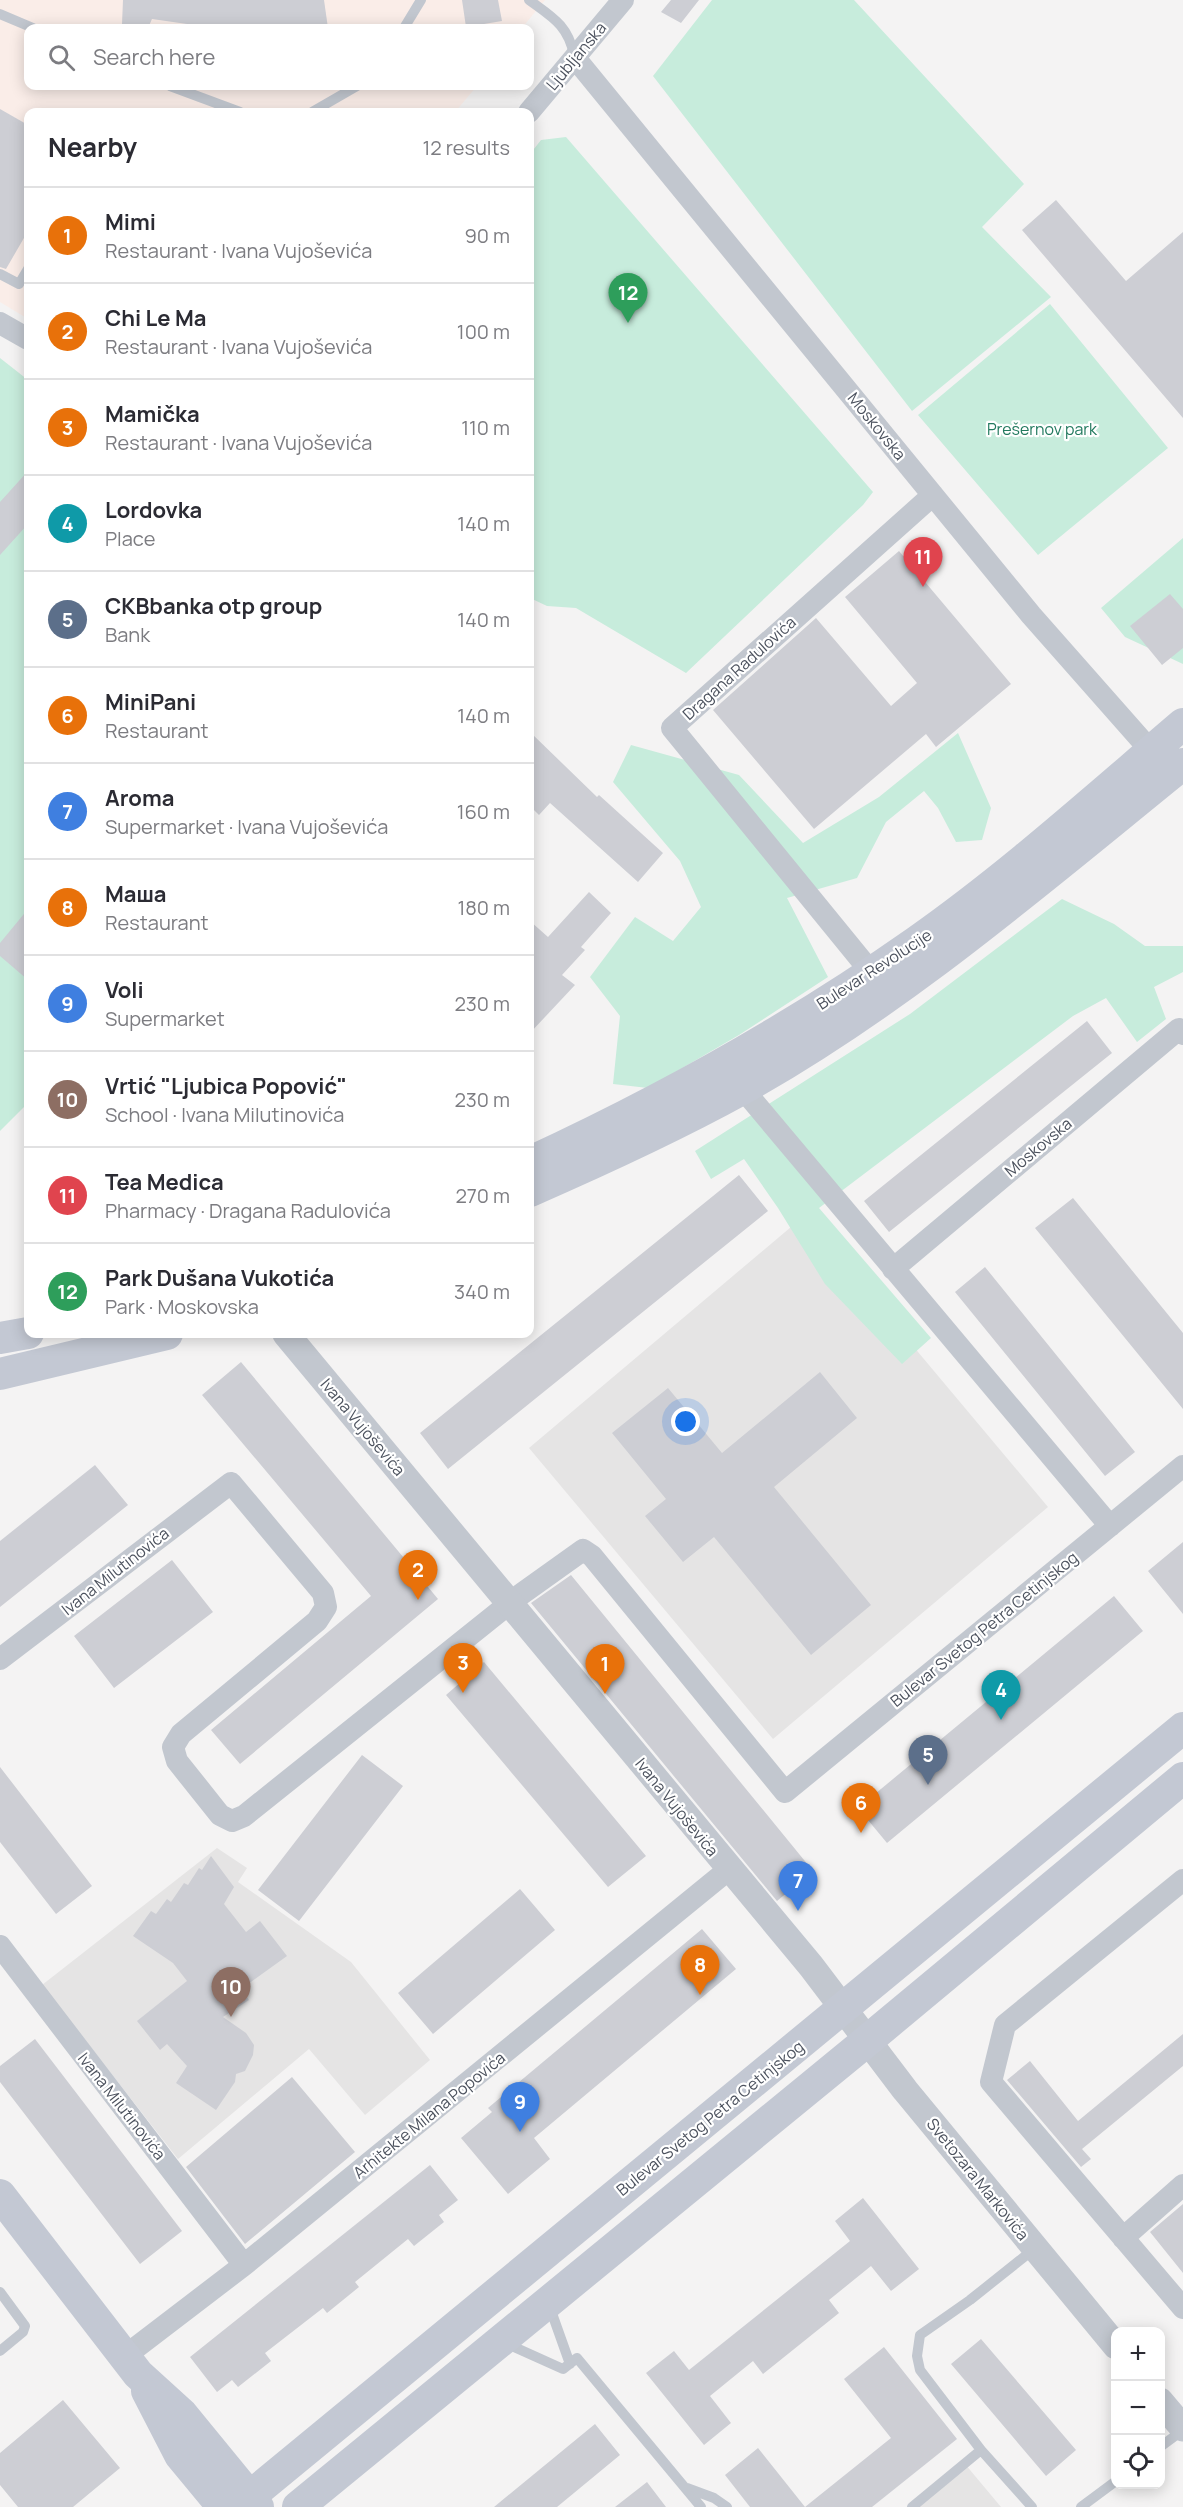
<!DOCTYPE html>
<meta charset="utf-8">
<style>
body{margin:0;font-family:Manrope,sans-serif;background:#f7f7f7;color:#2b2b33}
.controls{position:absolute;right:18px;bottom:18px;display:grid;overflow:hidden;border-radius:12px;box-shadow:0 3px 15px #0003}
.controls button{width:54px;height:54px;display:grid;place-items:center;padding:0;border:0;border-bottom:2px solid #e1e1e2;background:#fff;color:#2b2b33;font:30px sans-serif}
.you{position:absolute;left:686px;top:1422px;width:21px;height:21px;margin:-15px;border:4px solid #fff;border-radius:50%;background:#1a73e8;box-shadow:0 0 0 9px #1a73e833}
.badge{display:grid;place-items:center;width:39px;height:39px;border-radius:50%;background:#0f766e;color:#fff;font-size:20px;font-weight:700}
.pin{position:absolute;translate:-50% -50px;filter:drop-shadow(0 2px 3px #0008)}
.pin::after{content:'';position:absolute;top:32px;width:21px;height:18px;background:inherit;clip-path:polygon(0 0,100% 0,50% 100%)}
.list{margin:0;padding:0;list-style:none}
h2{display:flex;justify-content:space-between;align-items:center;height:78px;margin:0;padding:0 24px;font-size:26px}
h2 small{font-size:20px;font-weight:400;color:#7c7c81}
.list li{display:grid;grid-template-columns:39px 1fr auto;gap:18px;align-items:center;box-sizing:border-box;height:96px;padding:0 24px;border-top:2px solid #e1e1e2}
.list b{display:block;font-size:22px;white-space:nowrap}
.list p{margin:0;font-size:20px;white-space:nowrap;color:#7c7c81}
.list em{font-size:20px;font-style:normal;color:#7c7c81}
.icon{flex:none;width:33px;height:33px;fill:none;stroke:currentColor;stroke-width:2;stroke-linecap:round;stroke-linejoin:round}
.map{position:relative;flex:none;width:1183px;height:2507px;overflow:hidden}
.search{position:absolute;background:#fff;box-shadow:0 3px 15px #0003;left:24px;top:24px;width:510px;height:66px;display:flex;align-items:center;gap:15px;box-sizing:border-box;padding:0 21px;border-radius:12px;color:#7c7c81;font-size:22px}
.panel{position:absolute;background:#fff;box-shadow:0 3px 15px #0003;left:24px;top:108px;width:510px;height:1230px;border-radius:12px}
.map>svg:first-child{display:block}
.education{fill:#e5e4e4}
.medical{fill:#faede8}
.green{fill:#c7ecdc}
.building{fill:#cdced4}
.lines{fill:none;stroke-linecap:round;stroke-linejoin:round}
.service{stroke:#c2c7cf;stroke-width:10}
.minor{stroke:#c2c7cf;stroke-width:22}
.tertiary{stroke:#c2c7cf;stroke-width:27}
.secondary{stroke:#c3c8d3;stroke-width:32}
.labels{text-anchor:middle;dominant-baseline:central;stroke-width:4.5;stroke-linejoin:round;paint-order:stroke}
.street-label{font-size:16px;fill:#4c525e;stroke:#fff}
.park-label{font-size:16px;fill:#237a5f;stroke:#fff}
</style>
<div class="map">
<svg width="1183" height="2507" viewBox="0 0 1183 2507">
<rect width="100%" height="100%" fill="#f4f3f3"/>
<!-- education -->
<path class="education" d="M804,1216L1048,1507L773,1739L529,1448Z
M217,1848L247,1868L238,1882L351,1962L430,2060L365,2115L309,2049L178,2159L42,1985Z
M965,2464L1001,2507H913Z"/>
<!-- medical -->
<path class="medical" d="M0,0H545L522,28H28V86H477L455,112H28V319L0,302Z"/>
<!-- green -->
<path class="green" d="M712,0H854L1024,184L982,227L1051,297L912,411L653,76Z
M566,137L873,492L863,505L686,673L576,608L547,606L530,598V154L541,140Z
M1050,304L1168,448L1038,555L918,415Z
M0,358L28,380V1103L0,1131Z
M1183,538V664L1125,637L1101,608Z
M958,733L991,808L982,840L956,842L938,808L924,791L886,822L857,878L787,898L828,977L739,1035L648,1088L613,1084L620,1016L590,977L635,917L673,941L701,907L680,861L613,782L631,745L739,775L803,843L879,797Z
M1062,899L1114,924L1145,946H1183V972L1154,987L1166,1019L1137,1042L1106,998L1073,1016L819,1208L931,1338L902,1364L825,1284L778,1208L744,1159L711,1179L695,1151L910,1014Z"/>
<!-- building -->
<path class="building" d="M123,0H324L328,28H215L152,19L148,28H128L122,24Z
M462,0H498L502,21L466,27Z
M671,0H699L681,23L661,12Z
M0,109L28,125V231L6,269L0,267Z
M1056,200L1126,281L1183,232V418L1022,230Z
M28,471V524L0,555V502Z
M899,551L1011,684L936,747L926,734L814,829L713,710L816,618L891,706L917,683L845,597Z
M1170,594L1183,609V648L1162,665L1130,626Z
M530,732L597,797L599,795L663,853L638,882L550,803L539,815L530,806Z
M589,892L611,913L581,947L585,950L562,975L575,985L530,1033V921L548,937Z
M28,909V980L0,956V943Z
M1087,1021L1112,1053L889,1232L864,1201Z
M739,1175L768,1211L448,1469L420,1433Z
M1073,1198L1183,1333V1409L1035,1228Z
M985,1267L1135,1452L1105,1476L955,1292Z
M241,1362L438,1599L240,1764L211,1730L371,1596L202,1395Z
M820,1372L857,1418L774,1487L871,1605L811,1655L714,1537L683,1562L645,1516L666,1499L612,1433L668,1388L722,1453Z
M95,1465L128,1505L0,1607V1541Z
M1183,1542V1614L1148,1571Z
M172,1560L213,1612L114,1688L74,1636Z
M571,1575L813,1871L777,1901L531,1603Z
M1114,1596L1143,1631L887,1843L858,1808Z
M484,1662L646,1856L608,1887L446,1695Z
M362,1755L403,1786L299,1921L258,1890Z
M0,1767L92,1886L56,1914L0,1842Z
M211,1856L234,1887L224,1904L246,1932L260,1921L287,1956L241,1989L249,2000L223,2017L246,2033L254,2045L253,2055L245,2071L236,2074L235,2082L216,2110L176,2083L187,2066L167,2044L160,2050L137,2021L187,1981L173,1963L133,1936L151,1911L156,1914L167,1899L171,1902L184,1883L188,1885L199,1868L202,1870Z
M520,1889L555,1930L433,2034L398,1993Z
M702,1929L736,1969L534,2138L550,2159L508,2194L461,2138L492,2112L488,2108Z
M1183,2034V2066L1082,2149L1091,2159L1081,2167L1007,2080L1030,2061L1078,2121Z
M35,2039L182,2231L140,2264L0,2082V2066Z
M292,2077L355,2152L245,2244L186,2167Z
M430,2165L458,2200L439,2215L444,2222L414,2246L408,2239L355,2282L359,2287L327,2313L323,2308L265,2353L271,2361L238,2387L232,2380L217,2392L190,2357Z
M863,2198L919,2269L891,2291L871,2266L829,2300L839,2313L763,2374L753,2361L710,2396L731,2423L704,2445L646,2373L674,2351L689,2370L850,2241L835,2221Z
M1183,2204V2273L1150,2232Z
M981,2339L1076,2450L1046,2476L951,2364Z
M884,2347L957,2439L872,2507H750L725,2475L758,2448L805,2507L891,2438L844,2379Z
M63,2400L120,2468L73,2507H18L0,2485V2453Z
M595,2424L620,2455L557,2507H494Z
M647,2482L666,2507H615Z"/>
<g class="lines">
<!-- service -->
<path class="service" d="M529,0C552,17 568,25 574,55
M0,14L33,28
M404,28L421,0
M170,86L240,112
M312,112L357,86
M0,274L19,284L28,269
M0,2292L25,2326L23,2332L0,2351
M549,2305L570,2364
M505,2343L563,2369L577,2358L701,2507
M1160,2447L1183,2430
M687,2488L714,2498L727,2507
M912,2507L981,2450
M1032,2507L981,2450L920,2370L917,2356L920,2335L970,2300L1034,2249
M1081,2507L1116,2481"/>
<!-- minor -->
<path class="minor" d="M575,58L1031,615L1151,751
M529,112L623,0
M0,323L28,339
M871,972L672,728L933,495
M742,1088L1110,1526
M893,1269L1179,1029L1183,1034
M0,1659L231,1483L323,1593L326,1607L317,1621L181,1734L173,1747L177,1761L220,1815L232,1821L244,1816L520,1595L583,1550L592,1556L785,1792L1183,1466
M1183,1880L1005,2025L991,2082L1183,2308
M0,1946L244,2265
M1123,2238L1183,2185
M125,2356L244,2265L728,1870"/>
<!-- tertiary -->
<path class="tertiary" d="M286,1334L811,1966L905,2090L1116,2346
M1160,2401L1183,2428"/>
<!-- secondary -->
<path class="secondary" d="M530,1162C664,1100 795,1027 916,942C1010,876 1096,798 1183,724
M530,1191C601,1160 673,1127 742,1089C900,1001 1042,878 1183,764
M0,1338L28,1333
M0,1374L167,1334
M0,2195L138,2374L182,2414L258,2507
M147,2391L180,2455L223,2507
M237,2507L1183,1728
M298,2507L868,2040L1183,1778"/>
</g>
<g class="labels">
<!-- street labels -->
<g class="street-label">
<text transform="translate(576 56) rotate(-50)">Ljubljanska</text>
<text transform="translate(877 426) rotate(51)">Moskovska</text>
<text transform="translate(739 668) rotate(-42)">Dragana Radulovića</text>
<text transform="translate(874 969) rotate(-33)">Bulevar Revolucije</text>
<text transform="translate(1038 1147) rotate(-40)">Moskovska</text>
<text transform="translate(363 1427) rotate(50)">Ivana Vujoševića</text>
<text transform="translate(115 1571) rotate(-38)">Ivana Milutinovića</text>
<text transform="translate(984 1629) rotate(-39)">Bulevar Svetog Petra Cetinjskog</text>
<text transform="translate(677 1807) rotate(51)">Ivana Vujoševića</text>
<text transform="translate(122 2106) rotate(52)">Ivana Milutinovića</text>
<text transform="translate(429 2115) rotate(-39)">Arhitekte Milana Popovića</text>
<text transform="translate(710 2118) rotate(-39)">Bulevar Svetog Petra Cetinjskog</text>
<text transform="translate(978 2179) rotate(51)">Svetozara Markovića</text>
</g>
<!-- park labels -->
<g class="park-label">
<text x="1042" y="429">Prešernov park</text>
</g>
</g>
</svg>
<div class="controls">
<button>+</button>
<button>−</button>
<button><svg class="icon" aria-label="locate" viewBox="0 0 24 24"><circle cx="12" cy="12" r="6"/><path d="M12 2v4M12 18v4M2 12h4M18 12h4"/></svg></button>
</div>
<div class="you"></div>
<div class="pin badge" style="left:605px;top:1694px;background:#e8710a">1</div>
<div class="pin badge" style="left:418px;top:1600px;background:#e8710a">2</div>
<div class="pin badge" style="left:463px;top:1693px;background:#e8710a">3</div>
<div class="pin badge" style="left:1001px;top:1720px;background:#0f9aa8">4</div>
<div class="pin badge" style="left:928px;top:1785px;background:#5c6f8a">5</div>
<div class="pin badge" style="left:861px;top:1833px;background:#e8710a">6</div>
<div class="pin badge" style="left:798px;top:1911px;background:#3f7fe0">7</div>
<div class="pin badge" style="left:700px;top:1995px;background:#e8710a">8</div>
<div class="pin badge" style="left:520px;top:2132px;background:#3f7fe0">9</div>
<div class="pin badge" style="left:231px;top:2017px;background:#8d6e63">10</div>
<div class="pin badge" style="left:923px;top:587px;background:#e0444e">11</div>
<div class="pin badge" style="left:628px;top:323px;background:#2e9e5b">12</div>
<div class="search"><svg class="icon" aria-label="search" viewBox="0 0 24 24"><circle cx="10" cy="10" r="6"/><path d="M15 15l6 6"/></svg>Search here</div>
<section class="panel">
<h2>Nearby<small>12 results</small></h2>
<ul class="list">
<li><span class="badge" style="background:#e8710a">1</span><div><b>Mimi</b><p>Restaurant · Ivana Vujoševića</p></div><em>90 m</em></li>
<li><span class="badge" style="background:#e8710a">2</span><div><b>Chi Le Ma</b><p>Restaurant · Ivana Vujoševića</p></div><em>100 m</em></li>
<li><span class="badge" style="background:#e8710a">3</span><div><b>Mamička</b><p>Restaurant · Ivana Vujoševića</p></div><em>110 m</em></li>
<li><span class="badge" style="background:#0f9aa8">4</span><div><b>Lordovka</b><p>Place</p></div><em>140 m</em></li>
<li><span class="badge" style="background:#5c6f8a">5</span><div><b>CKBbanka otp group</b><p>Bank</p></div><em>140 m</em></li>
<li><span class="badge" style="background:#e8710a">6</span><div><b>MiniPani</b><p>Restaurant</p></div><em>140 m</em></li>
<li><span class="badge" style="background:#3f7fe0">7</span><div><b>Aroma</b><p>Supermarket · Ivana Vujoševića</p></div><em>160 m</em></li>
<li><span class="badge" style="background:#e8710a">8</span><div><b>Маша</b><p>Restaurant</p></div><em>180 m</em></li>
<li><span class="badge" style="background:#3f7fe0">9</span><div><b>Voli</b><p>Supermarket</p></div><em>230 m</em></li>
<li><span class="badge" style="background:#8d6e63">10</span><div><b>Vrtić &quot;Ljubica Popović&quot;</b><p>School · Ivana Milutinovića</p></div><em>230 m</em></li>
<li><span class="badge" style="background:#e0444e">11</span><div><b>Tea Medica</b><p>Pharmacy · Dragana Radulovića</p></div><em>270 m</em></li>
<li><span class="badge" style="background:#2e9e5b">12</span><div><b>Park Dušana Vukotića</b><p>Park · Moskovska</p></div><em>340 m</em></li>
</ul>
</section>
</div>
